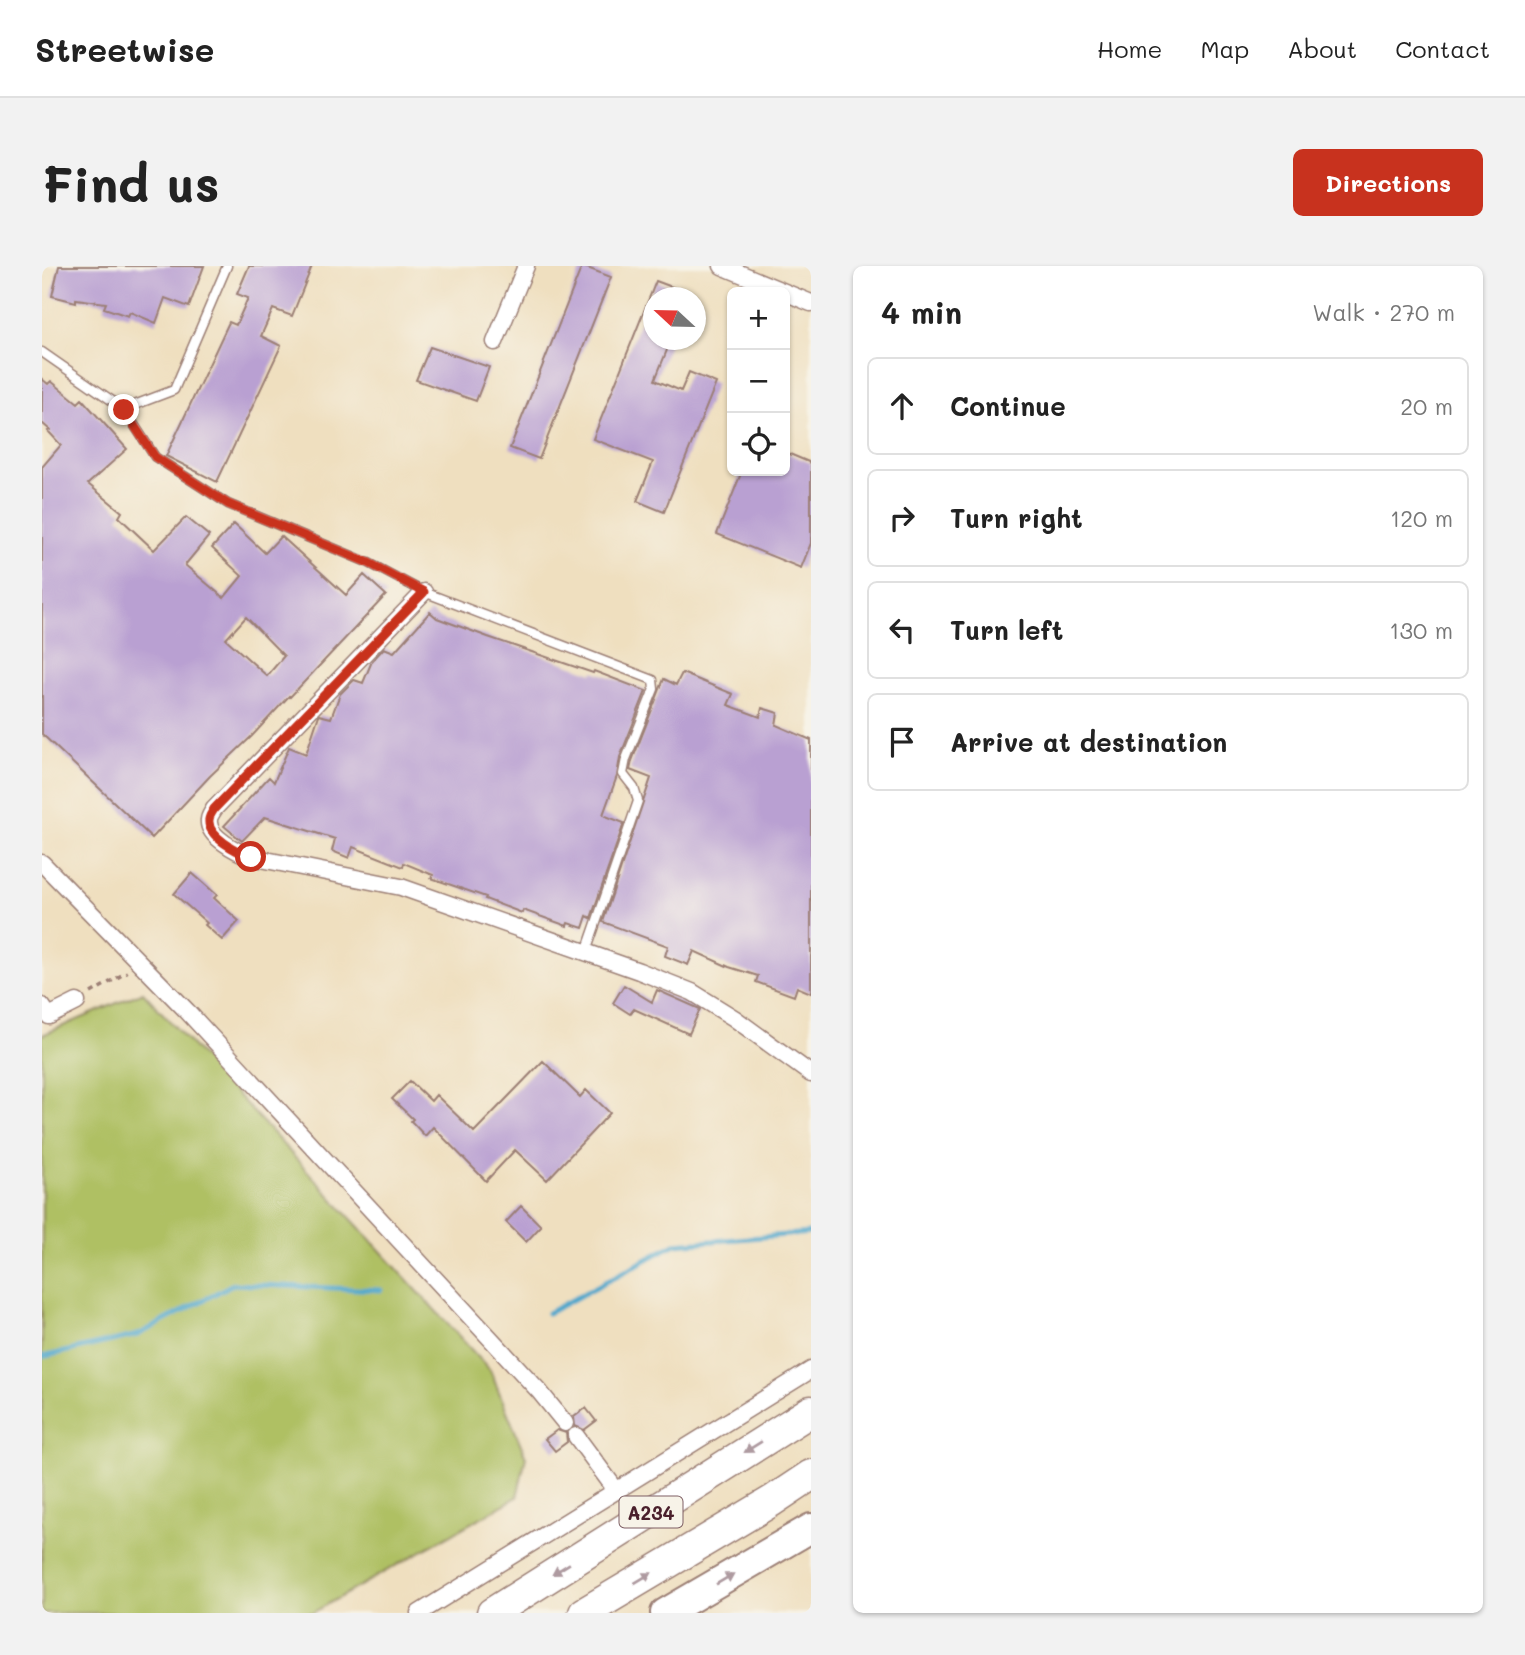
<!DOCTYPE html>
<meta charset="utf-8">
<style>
body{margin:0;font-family:Mali,sans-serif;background:#f2f2f2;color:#222}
.controls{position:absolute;right:21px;top:21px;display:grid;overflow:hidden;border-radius:10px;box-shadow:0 2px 5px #0004}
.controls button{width:63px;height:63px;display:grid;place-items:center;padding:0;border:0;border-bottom:2px solid #e0e0e0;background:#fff;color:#222;font:35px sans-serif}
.compass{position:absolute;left:601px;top:21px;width:63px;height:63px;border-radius:50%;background:#fff;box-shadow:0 2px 5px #0004;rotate:292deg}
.stop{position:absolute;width:21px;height:21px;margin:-16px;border:5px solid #c8321e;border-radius:50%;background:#fff}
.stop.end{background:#c8321e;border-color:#fff;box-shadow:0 2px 7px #0008}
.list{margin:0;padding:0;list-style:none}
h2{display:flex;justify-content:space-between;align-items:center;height:91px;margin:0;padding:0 28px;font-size:30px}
h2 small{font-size:23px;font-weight:400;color:#767676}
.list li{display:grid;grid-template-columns:46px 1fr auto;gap:21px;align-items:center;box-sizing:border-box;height:98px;margin:0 14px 14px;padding:0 14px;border:2px solid #e0e0e0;border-radius:10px}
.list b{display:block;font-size:26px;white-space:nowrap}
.list em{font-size:23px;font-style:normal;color:#767676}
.icon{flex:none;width:38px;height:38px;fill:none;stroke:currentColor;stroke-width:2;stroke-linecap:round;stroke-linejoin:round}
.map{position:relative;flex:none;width:769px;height:1347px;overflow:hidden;border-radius:10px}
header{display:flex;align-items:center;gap:42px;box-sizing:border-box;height:98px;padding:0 35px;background:#fff;border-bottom:2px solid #e0e0e0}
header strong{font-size:33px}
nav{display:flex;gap:38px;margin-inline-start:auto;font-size:24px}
.intro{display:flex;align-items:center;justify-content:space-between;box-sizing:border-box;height:168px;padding:0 42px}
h1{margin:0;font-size:49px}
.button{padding:18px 32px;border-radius:10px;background:#c8321e;color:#fff;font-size:24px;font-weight:700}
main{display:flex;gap:42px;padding:0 42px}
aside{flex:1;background:#fff;border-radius:10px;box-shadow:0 2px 5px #0004}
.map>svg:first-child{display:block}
.green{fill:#afc064;stroke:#7c7048;stroke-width:2}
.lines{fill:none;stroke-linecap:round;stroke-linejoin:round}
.stream{stroke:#4fa7cc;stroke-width:5}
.building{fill:#b9a0d2;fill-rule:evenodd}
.service-casing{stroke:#9c7f75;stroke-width:11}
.minor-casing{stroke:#9c7f75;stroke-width:19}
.trunk-casing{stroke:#9c7f75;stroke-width:32}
.motorway-casing{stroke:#9c7f75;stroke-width:33}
.path{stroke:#9c7f75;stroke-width:3.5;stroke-dasharray:5 5;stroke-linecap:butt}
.service{stroke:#fff;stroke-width:8}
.minor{stroke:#fff;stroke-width:16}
.trunk{stroke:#fff;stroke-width:28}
.motorway{stroke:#fff;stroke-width:30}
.oneway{fill:#ae9aa0}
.route{stroke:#c8321e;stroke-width:9}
.labels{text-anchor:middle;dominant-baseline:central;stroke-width:5;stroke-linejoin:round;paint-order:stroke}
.shield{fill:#f7f3e8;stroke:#7e5f64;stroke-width:2}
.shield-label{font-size:19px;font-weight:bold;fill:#4a1f2b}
</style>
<header>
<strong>Streetwise</strong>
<nav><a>Home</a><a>Map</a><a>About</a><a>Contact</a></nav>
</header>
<div class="intro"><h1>Find us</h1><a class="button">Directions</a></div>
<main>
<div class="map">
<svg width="769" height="1347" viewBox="0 0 769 1347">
<rect width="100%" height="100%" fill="#f7f3e8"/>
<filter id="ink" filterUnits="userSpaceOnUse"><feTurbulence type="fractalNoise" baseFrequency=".0143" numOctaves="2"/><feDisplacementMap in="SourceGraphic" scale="14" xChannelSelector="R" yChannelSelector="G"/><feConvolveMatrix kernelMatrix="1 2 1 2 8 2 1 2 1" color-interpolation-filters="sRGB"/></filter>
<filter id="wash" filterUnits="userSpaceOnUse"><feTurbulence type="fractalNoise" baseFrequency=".00686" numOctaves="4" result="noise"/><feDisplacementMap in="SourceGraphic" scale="28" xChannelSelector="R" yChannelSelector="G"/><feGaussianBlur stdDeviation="1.57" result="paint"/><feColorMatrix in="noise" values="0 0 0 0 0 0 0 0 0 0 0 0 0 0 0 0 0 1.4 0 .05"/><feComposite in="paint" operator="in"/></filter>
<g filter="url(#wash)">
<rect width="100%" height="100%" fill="#efdfbf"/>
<!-- green -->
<path class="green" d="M101,726L448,1104L484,1191L475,1231L270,1347H0V769Z"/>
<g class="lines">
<!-- stream -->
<path class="stream" d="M506,1047L633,978L769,967
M0,1091L96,1069L191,1018L339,1024"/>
</g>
<g id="blocks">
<!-- building -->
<path class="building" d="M17,0H162L147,41L123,32L114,57L88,46L86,50L62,42L64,37L34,33V36L10,30Z
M207,0H270L250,50L231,43L219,70L239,80L175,216L124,190L187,56L194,59L206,32L195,28Z
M540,0L569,11L497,193L468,182Z
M614,15L654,30L612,32V74H629L613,114L639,125L647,106L674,117L622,246L595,235L611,196L551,173Z
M388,81L447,101L434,135L374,114Z
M0,113L6,118L9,115L36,137L40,133L85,183L46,218L80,246L77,251L112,284L144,251L167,270L143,299L182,332L200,310L170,282L192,258L223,287L239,270L304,329L322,309L344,329L248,431L247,430L210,470L168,510L110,572L0,468V201L19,179L6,165L8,164L0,157ZM204,351L242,390L225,410L184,373Z
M743,186L769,197V277L759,302L675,268L700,205H743Z
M388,346L395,352L446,371L551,407L552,405L604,425L578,491L575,510L561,549L582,557L549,652L545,650L541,662L526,657L525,660L481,644L480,647L443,633L444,631L389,612L391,609L362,597L361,601L311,581L307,592L290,585L293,573L223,551L200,575L182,560L227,511L232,516L247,481L264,488L277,449L289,452L298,428L312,414L321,417L330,395L342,382L352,386Z
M640,407L691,428L686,439L718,451L720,442L736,447L734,459L769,474V727L755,721L752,730L714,716L716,710L687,701L652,685L646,699L623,690L626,680L561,656L609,512L588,504L590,495L622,413L634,419Z
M150,607L175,629L172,632L197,655L180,674L163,659L165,657L132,628Z
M582,719L610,736L615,724L658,743L647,768L592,743L588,748L571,737Z
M501,795L538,831L544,824L568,847L505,914L473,884L444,915L391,861L383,870L369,855L371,853L350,833L368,815L389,835L394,829L432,866Z
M479,940L499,960L484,976L464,956Z
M544,1142L554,1155L542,1164L533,1160L532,1151Z
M515,1164L524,1167L525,1176L513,1185L503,1173Z"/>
</g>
</g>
<g filter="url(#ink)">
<use href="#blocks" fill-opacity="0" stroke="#9c7f75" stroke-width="2"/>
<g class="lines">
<defs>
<path id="service" d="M0,86L82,143L113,191L186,238L327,297L382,326L611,414L612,423L584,493L581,508L592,522L596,535L544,686
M82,143L132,124L185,0"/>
<path id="minor" d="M680,0L769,37
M453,76L484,0
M382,326L172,543C170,547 167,550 167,554C165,571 196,586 209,591L359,621L597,705L650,726L692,752L769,808
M0,597L145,745L497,1125L523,1157
M0,740L7,750L35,736
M534,1170L574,1224
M377,1347L769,1104"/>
<path id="trunk" d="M623,1347L769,1262"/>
<path id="motorway" d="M450,1347L769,1145
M542,1347L730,1235L769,1209"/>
</defs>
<!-- service casing -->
<use href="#service" class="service-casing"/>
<!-- minor casing -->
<use href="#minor" class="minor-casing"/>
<!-- trunk casing -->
<use href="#trunk" class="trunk-casing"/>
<!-- motorway casing -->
<use href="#motorway" class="motorway-casing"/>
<!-- path -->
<path class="path" d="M49,727L85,706"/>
<!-- service -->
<use href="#service" class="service"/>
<!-- minor -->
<use href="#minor" class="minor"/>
<!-- trunk -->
<use href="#trunk" class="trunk"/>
<!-- motorway -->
<use href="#motorway" class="motorway"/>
</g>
<!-- one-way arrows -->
<defs><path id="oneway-solid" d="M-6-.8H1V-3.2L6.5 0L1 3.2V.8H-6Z" transform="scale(1.75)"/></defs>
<g class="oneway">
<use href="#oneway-solid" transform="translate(711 1181) rotate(148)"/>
<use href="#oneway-solid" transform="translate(519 1303) rotate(148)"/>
<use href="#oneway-solid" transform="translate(601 1312) rotate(-31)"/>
<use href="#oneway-solid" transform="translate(683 1313) rotate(-31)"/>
</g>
</g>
<g class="lines" filter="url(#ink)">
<!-- route -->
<path class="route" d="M82,144L113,191L186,238L327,297L382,326L172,543C170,547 167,550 167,554C165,571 196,586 209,591"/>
</g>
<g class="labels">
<!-- shield labels -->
<rect class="shield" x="577.5" y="1230.5" width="63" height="31" rx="5"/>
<g class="shield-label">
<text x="609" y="1246">A234</text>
</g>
</g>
</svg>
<div class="controls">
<button>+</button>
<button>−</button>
<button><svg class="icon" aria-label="locate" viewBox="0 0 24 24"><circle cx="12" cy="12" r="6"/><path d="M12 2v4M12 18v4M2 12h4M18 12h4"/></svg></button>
</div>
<svg class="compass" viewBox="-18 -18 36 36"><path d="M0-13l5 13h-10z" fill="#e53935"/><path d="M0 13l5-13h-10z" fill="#767676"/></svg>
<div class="stop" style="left:209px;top:591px"></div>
<div class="stop end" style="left:82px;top:144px"></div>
</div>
<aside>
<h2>4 min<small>Walk · 270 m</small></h2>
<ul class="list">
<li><svg class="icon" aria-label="ahead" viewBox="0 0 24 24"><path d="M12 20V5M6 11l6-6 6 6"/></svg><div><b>Continue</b></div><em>20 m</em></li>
<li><svg class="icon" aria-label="right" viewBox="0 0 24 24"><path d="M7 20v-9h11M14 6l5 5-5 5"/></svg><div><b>Turn right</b></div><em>120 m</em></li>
<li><svg class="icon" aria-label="left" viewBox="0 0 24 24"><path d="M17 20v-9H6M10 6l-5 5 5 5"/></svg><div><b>Turn left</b></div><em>130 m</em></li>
<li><svg class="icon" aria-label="arrive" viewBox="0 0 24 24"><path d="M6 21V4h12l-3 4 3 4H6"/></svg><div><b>Arrive at destination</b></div></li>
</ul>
</aside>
</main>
